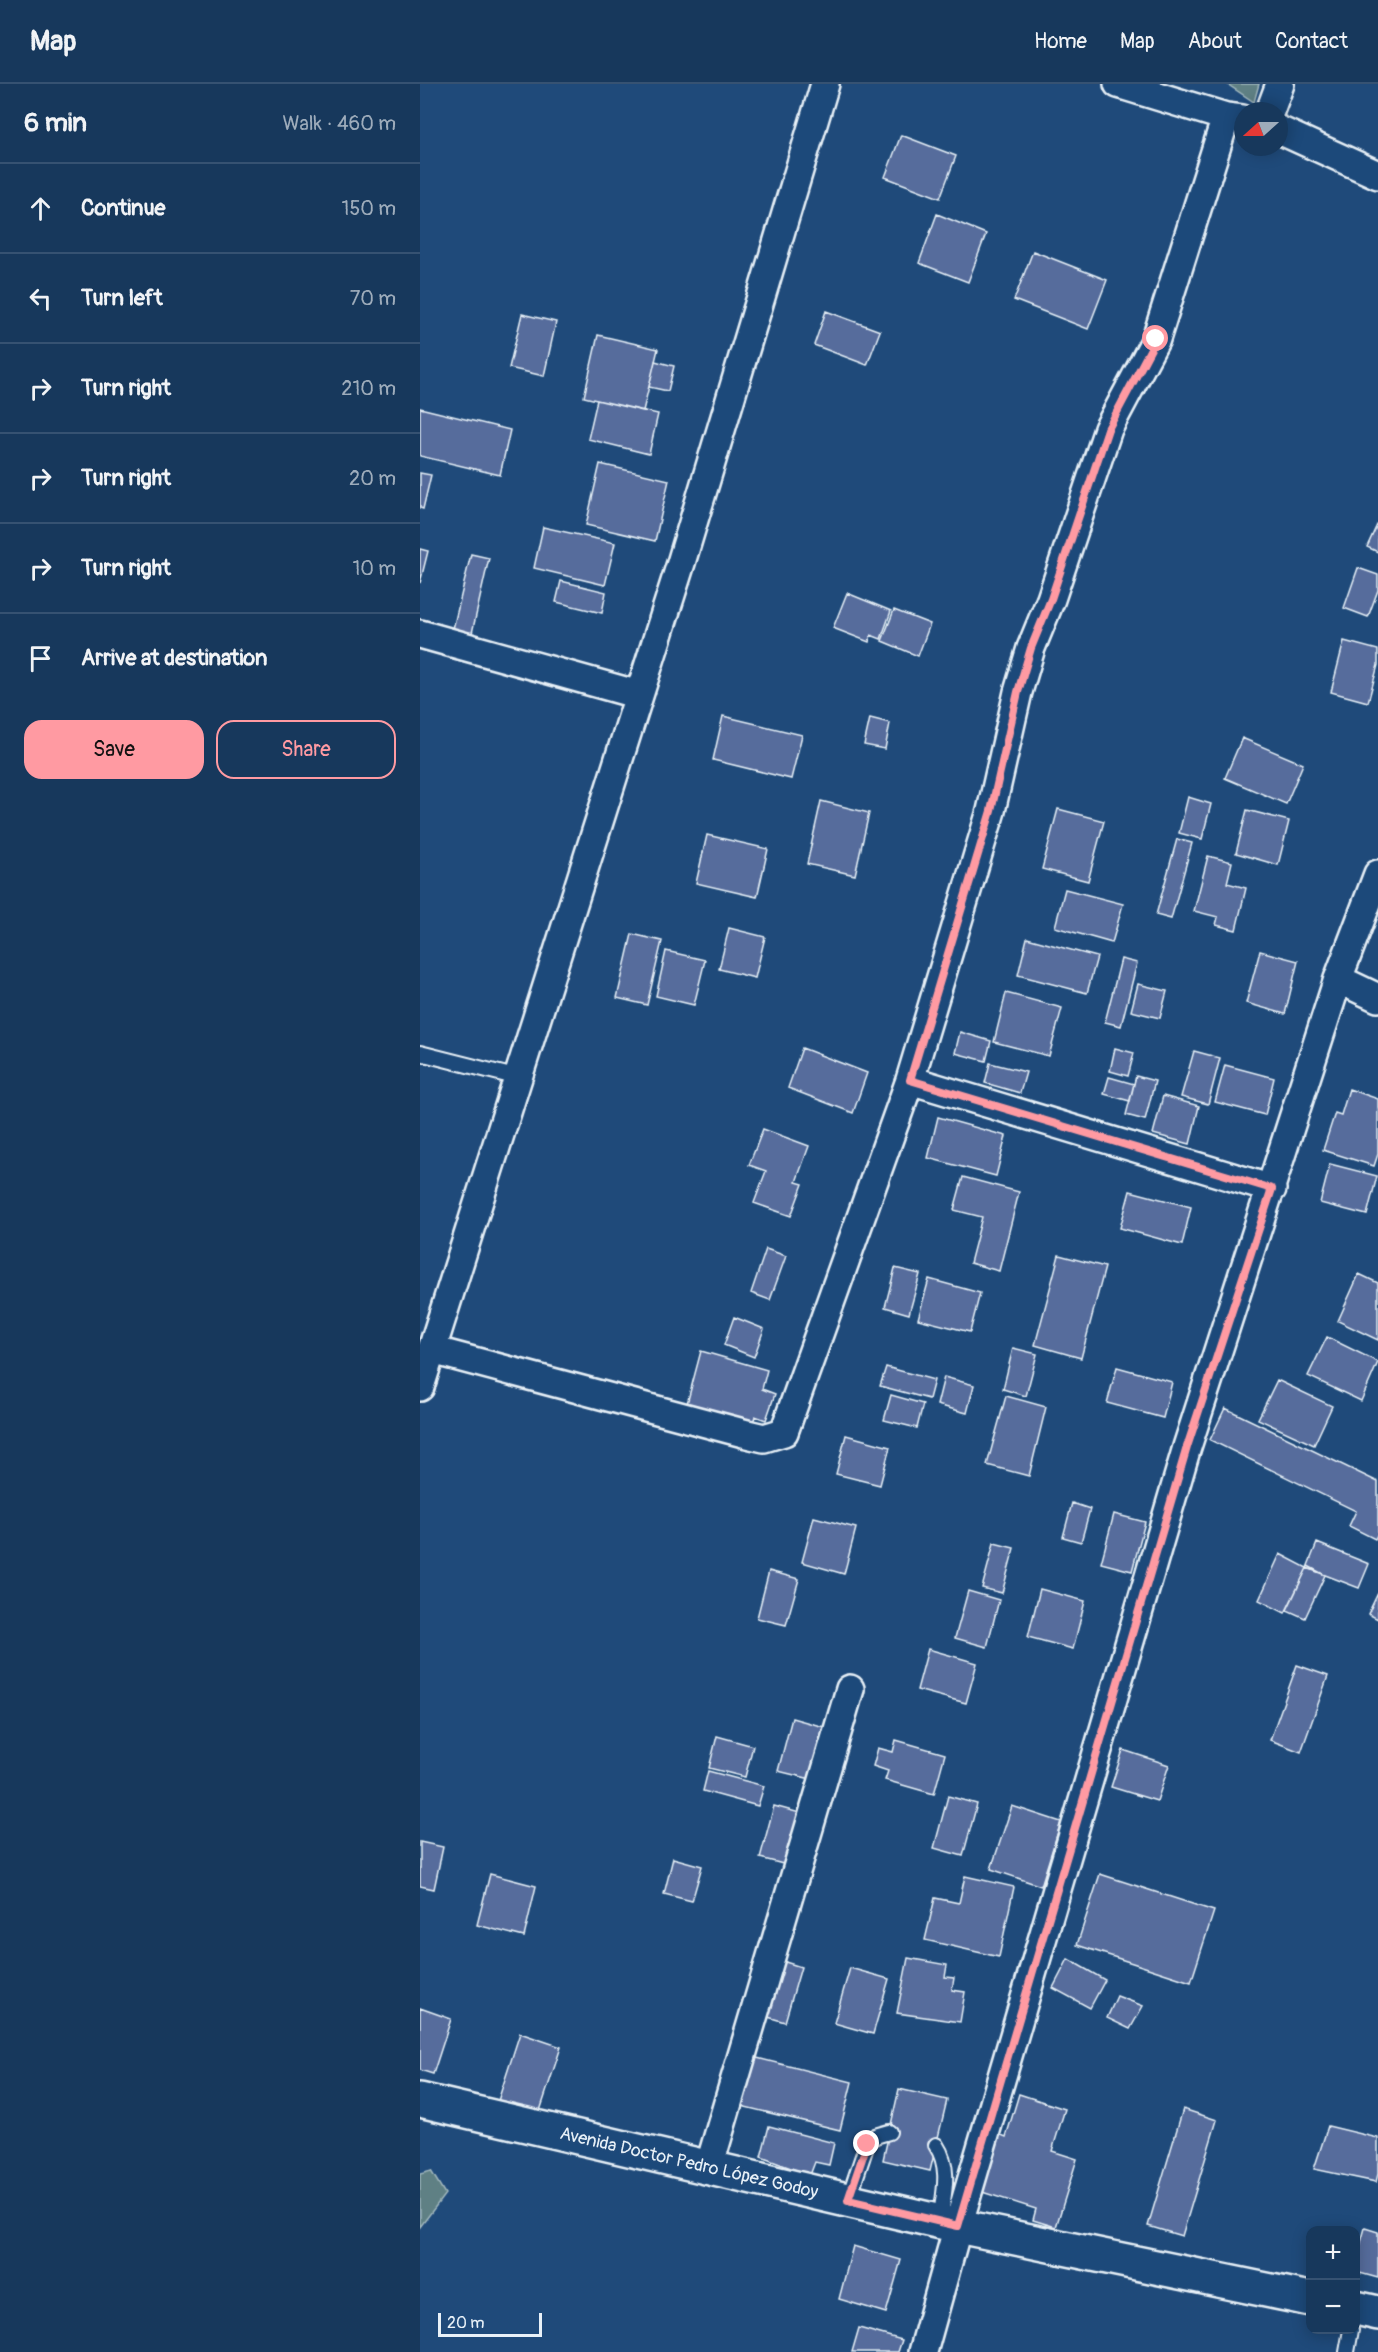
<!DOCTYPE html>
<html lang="en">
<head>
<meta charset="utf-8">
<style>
	:root { --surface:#17385c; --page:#203f62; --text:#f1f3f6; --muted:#9eacbb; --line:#365272; --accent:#ff9aa2 }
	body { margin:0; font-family:Pangolin,sans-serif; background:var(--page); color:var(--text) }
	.controls { position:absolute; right:18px; bottom:18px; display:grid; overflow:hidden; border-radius:12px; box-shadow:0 3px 15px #0003 }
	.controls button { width:54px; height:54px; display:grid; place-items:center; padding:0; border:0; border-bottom:2px solid var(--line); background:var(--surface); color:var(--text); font:30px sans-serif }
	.compass { position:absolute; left:814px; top:18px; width:54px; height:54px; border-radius:50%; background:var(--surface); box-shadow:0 3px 15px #0003; rotate:249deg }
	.scale { position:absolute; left:18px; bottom:15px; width:104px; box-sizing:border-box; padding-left:6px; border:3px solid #e8f1f8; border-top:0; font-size:16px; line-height:21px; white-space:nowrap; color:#e8f1f8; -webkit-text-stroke:4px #1f4a7a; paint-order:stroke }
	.stop { position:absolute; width:18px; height:18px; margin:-14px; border:4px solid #ff9aa2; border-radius:50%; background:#fff }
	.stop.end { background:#ff9aa2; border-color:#fff; box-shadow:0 2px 6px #0008 }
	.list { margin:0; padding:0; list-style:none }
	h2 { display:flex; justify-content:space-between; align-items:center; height:78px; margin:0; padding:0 24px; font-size:26px }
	h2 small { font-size:20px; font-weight:400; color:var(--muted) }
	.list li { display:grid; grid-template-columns:39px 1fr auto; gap:18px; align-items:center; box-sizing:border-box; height:90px; padding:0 24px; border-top:2px solid var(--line) }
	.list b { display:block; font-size:22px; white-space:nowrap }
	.list em { font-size:20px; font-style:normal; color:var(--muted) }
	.actions { display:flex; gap:12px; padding:18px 24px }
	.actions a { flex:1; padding:14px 0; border:2px solid var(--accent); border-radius:18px; text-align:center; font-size:21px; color:var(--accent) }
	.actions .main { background:var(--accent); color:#111 }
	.icon { flex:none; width:33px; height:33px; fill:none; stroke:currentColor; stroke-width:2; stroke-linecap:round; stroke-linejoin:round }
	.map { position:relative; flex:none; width:958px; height:2268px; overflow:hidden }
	header { display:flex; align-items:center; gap:36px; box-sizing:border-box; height:84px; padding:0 30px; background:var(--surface); border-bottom:2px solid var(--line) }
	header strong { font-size:28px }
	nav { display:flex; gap:33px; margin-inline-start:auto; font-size:21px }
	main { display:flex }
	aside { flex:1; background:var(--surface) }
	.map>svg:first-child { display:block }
</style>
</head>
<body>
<header>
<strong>Map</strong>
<nav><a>Home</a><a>Map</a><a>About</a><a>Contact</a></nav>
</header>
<main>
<aside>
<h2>6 min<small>Walk · 460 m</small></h2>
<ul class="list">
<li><svg class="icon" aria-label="ahead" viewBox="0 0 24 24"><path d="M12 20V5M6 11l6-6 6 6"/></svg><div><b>Continue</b></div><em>150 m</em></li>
<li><svg class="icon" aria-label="left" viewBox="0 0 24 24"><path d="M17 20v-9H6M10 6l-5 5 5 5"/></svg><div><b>Turn left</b></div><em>70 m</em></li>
<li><svg class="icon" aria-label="right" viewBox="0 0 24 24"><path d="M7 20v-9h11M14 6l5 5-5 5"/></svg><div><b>Turn right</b></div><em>210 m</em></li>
<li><svg class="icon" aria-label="right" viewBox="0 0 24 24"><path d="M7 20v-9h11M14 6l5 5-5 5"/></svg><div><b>Turn right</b></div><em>20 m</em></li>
<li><svg class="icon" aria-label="right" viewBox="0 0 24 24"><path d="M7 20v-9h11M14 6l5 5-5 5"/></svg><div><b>Turn right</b></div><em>10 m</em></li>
<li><svg class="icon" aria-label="arrive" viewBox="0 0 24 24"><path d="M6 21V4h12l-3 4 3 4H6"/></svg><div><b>Arrive at destination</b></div></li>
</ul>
<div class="actions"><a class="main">Save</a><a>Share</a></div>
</aside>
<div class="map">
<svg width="958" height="2268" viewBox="0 0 958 2268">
	<rect width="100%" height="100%" fill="#1f4a7a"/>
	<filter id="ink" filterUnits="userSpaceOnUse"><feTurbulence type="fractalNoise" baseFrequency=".0167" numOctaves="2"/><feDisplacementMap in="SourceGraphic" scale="12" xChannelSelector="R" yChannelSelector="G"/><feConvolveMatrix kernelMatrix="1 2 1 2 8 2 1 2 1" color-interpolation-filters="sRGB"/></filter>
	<g filter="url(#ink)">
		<path fill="#5e8084" stroke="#a3b8be" stroke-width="1.5" d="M807,0H839L834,18Z
			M11,2087L25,2110L0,2143V2090Z"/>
		<path fill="#566c9c" stroke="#e8f1f8" stroke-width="1.5" d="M481,51L536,72L520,114L465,93Z
			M517,130L566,150L548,198L499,179Z
			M613,167L687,196L668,245L594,216Z
			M406,227L460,247L447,281L394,261Z
			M102,230L136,238L124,292L89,284Z
			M178,251L238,265L223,327L164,313Z
			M235,277L254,282L248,307L229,303Z
			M177,316L238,330L229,370L168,355Z
			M0,324L90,346L80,391L0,372Z
			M180,380L249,396L235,457L166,441Z
			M0,389L11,391L3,425L0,424Z
			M957,441L958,442V468L947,463Z
			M123,443L195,459L185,501L114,484Z
			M0,465L8,467L0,499Z
			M51,470L69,474L52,549L33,545Z
			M938,484L958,491V506L948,533L924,524Z
			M141,497L186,508L182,529L136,518Z
			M427,509L471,527L461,555L451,551L449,558L413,544Z
			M474,526L510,540L498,572L462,557Z
			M924,557L958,566V581L948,618L911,608Z
			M303,632L382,651L371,695L293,676Z
			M450,634L470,639L465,665L444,661Z
			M822,654L883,680L866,720L805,694Z
			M768,713L791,720L782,755L759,749Z
			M401,717L449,729L435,791L387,780Z
			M638,725L684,737L668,797L622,785Z
			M827,726L869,737L858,781L816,769Z
			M287,751L348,765L337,813L276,799Z
			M757,755L772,759L751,835L736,831Z
			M788,772L812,778L807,799L826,804L816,846L796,841L798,833L774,827Z
			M645,805L703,820L692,859L635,843Z
			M309,844L345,853L335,894L299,885Z
			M212,850L242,857L227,921L197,914Z
			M607,854L677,873L667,909L598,891Z
			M246,867L285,876L274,921L236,912Z
			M840,867L878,877L865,930L826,919Z
			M701,875L717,879L701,942L685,938Z
			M718,900L747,907L740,934L711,927Z
			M586,909L642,924L629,972L574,958Z
			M540,948L571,957L566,977L535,969Z
			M382,964L447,989L433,1029L368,1004Z
			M695,964L714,969L708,992L690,987Z
			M774,967L800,974L788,1020L761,1013Z
			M570,979L606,988L600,1009L565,999Z
			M805,981L854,994L845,1031L795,1018Z
			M716,992L735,997L725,1036L706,1031Z
			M689,993L714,1000L710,1017L684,1010Z
			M929,1005L958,1015V1070L954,1082L903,1066L915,1029L921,1031Z
			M743,1012L779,1022L770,1060L733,1050Z
			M518,1033L586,1052L576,1092L508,1074Z
			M343,1045L389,1062L376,1098L383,1100L371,1132L334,1119L346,1087L329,1081Z
			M910,1080L957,1092L947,1131L900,1119Z
			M543,1093L599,1108L579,1187L550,1179L562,1133L534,1126Z
			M710,1107L771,1123L762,1161L700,1144Z
			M346,1165L366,1172L350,1216L331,1209Z
			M639,1171L685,1183L661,1274L615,1261Z
			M475,1184L500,1190L489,1230L465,1223Z
			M939,1190L958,1199V1256L918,1237Z
			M509,1195L560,1209L550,1248L498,1235Z
			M314,1233L344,1245L334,1273L304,1261Z
			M907,1253L958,1278L941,1317L888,1292Z
			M593,1264L617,1270L606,1312L583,1305Z
			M281,1267L347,1286L342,1305L355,1310L346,1336L335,1332L330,1349L264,1331Z
			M466,1283L514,1296L509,1315L460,1302Z
			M697,1283L752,1298L743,1334L687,1319Z
			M524,1293L554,1301L547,1329L517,1321Z
			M857,1296L912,1322L894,1361L838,1335Z
			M471,1311L503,1320L497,1344L464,1336Z
			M586,1312L626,1323L609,1392L567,1381Z
			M805,1324L958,1398V1449L955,1455L929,1442L936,1427L790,1356Z
			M426,1351L470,1363L460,1401L416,1390Z
			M652,1419L670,1425L661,1458L643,1453Z
			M694,1430L725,1438L712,1487L681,1479Z
			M394,1433L436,1444L424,1490L382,1478Z
			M574,1459L594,1464L582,1509L562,1504Z
			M897,1459L949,1480L939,1504L887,1484Z
			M860,1470L887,1484L865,1529L839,1516Z
			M888,1482L905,1491L885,1534L867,1526Z
			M349,1487L379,1495L366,1541L337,1534Z
			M620,1505L665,1517L653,1565L608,1553Z
			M548,1507L579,1516L567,1563L535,1554Z
			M958,1509V1535L948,1530Z
			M508,1565L557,1579L546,1619L497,1606Z
			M877,1581L908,1592L881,1668L850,1656Z
			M372,1634L404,1643L391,1695L358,1687Z
			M297,1652L333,1662L325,1693L289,1684Z
			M476,1656L525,1670L514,1710L465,1696L468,1687L453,1682L458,1664L473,1668Z
			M703,1666L749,1681L737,1717L691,1703Z
			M288,1687L344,1702L338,1722L283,1707Z
			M528,1712L557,1720L543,1772L514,1764Z
			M354,1722L380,1729L367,1781L340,1774Z
			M592,1722L641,1738L621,1802L571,1785Z
			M0,1758L23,1763L14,1805L0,1802Z
			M253,1774L282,1782L272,1817L244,1810Z
			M70,1790L116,1802L104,1853L57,1841Z
			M680,1790L794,1827L771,1898L657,1861Z
			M545,1792L594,1803L579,1873L505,1856L515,1814L539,1819Z
			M488,1874L527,1881L525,1893L534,1894L532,1906L545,1908L540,1938L477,1929Z
			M356,1875L381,1883L365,1938L341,1931Z
			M648,1875L685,1896L670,1924L633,1904Z
			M430,1884L469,1895L453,1950L414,1939Z
			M697,1912L723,1922L710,1945L687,1934Z
			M0,1924L31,1935L13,1990L0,1986Z
			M100,1949L141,1963L117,2036L76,2023Z
			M333,1973L432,1998L420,2046L321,2022Z
			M479,2005L527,2016L510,2087L463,2076Z
			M599,2010L645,2025L632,2067L657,2075L636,2143L613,2136L616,2125L562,2108L579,2050L586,2053Z
			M763,2025L797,2036L762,2152L728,2142Z
			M349,2042L414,2059L409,2081L395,2078L390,2091L341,2073Z
			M908,2042L958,2054V2090L956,2098L894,2085Z
			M945,2144L958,2148V2194L936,2188V2176Z
			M433,2162L481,2176L466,2229L419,2215Z
			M439,2244L482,2256L478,2268H432Z"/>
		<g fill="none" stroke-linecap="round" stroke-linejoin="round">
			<defs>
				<path id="service" d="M0,969L99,994
					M516,2061C532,2085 523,2112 520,2138
					M428,2116L447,2060L455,2052L469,2048
					M927,2268L931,2246"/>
				<path id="minor" d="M698,0L806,33L822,35
					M850,27L860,0
					M859,46L958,91
					M0,550L219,611
					M918,895L958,914
					M490,996L852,1105
					M12,1266L327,1350L344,1354L364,1348L490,996L571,727L598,608L611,564L631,515L688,345L736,255L806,33
					M0,1303L261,479L405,0
					M289,2083L430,1605
					M503,2268L538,2142L767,1363L918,895L958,790"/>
				<path id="primary" d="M0,2016L538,2142L890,2215
					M936,2224L958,2229"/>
			</defs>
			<use href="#service" stroke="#e8f1f8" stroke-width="18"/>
			<use href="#minor" stroke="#e8f1f8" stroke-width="32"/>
			<use href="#primary" stroke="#e8f1f8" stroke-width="38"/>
			<use href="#service" stroke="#1f4a7a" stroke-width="14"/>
			<use href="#minor" stroke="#1f4a7a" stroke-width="27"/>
			<use href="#primary" stroke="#1f4a7a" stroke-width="33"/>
		</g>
	</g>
	<g fill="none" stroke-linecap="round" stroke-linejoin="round" filter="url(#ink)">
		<path stroke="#ff9aa2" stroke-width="8" d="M447,2060L428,2116L538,2142L767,1363L852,1105L490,996L571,727L598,608L611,564L631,515L688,345L736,255"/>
	</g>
	<g text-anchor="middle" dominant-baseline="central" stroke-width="4.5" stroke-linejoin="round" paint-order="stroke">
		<g font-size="18" fill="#e8f1f8" stroke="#1f4a7a">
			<text transform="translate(269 2079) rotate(13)">Avenida Doctor Pedro López Godoy</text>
		</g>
	</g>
</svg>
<div class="controls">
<button>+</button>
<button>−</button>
</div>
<svg class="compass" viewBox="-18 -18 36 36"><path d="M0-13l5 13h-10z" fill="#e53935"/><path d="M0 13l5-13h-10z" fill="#9eacbb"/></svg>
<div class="scale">20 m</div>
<div class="stop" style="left:736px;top:255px"></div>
<div class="stop end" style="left:447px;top:2060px"></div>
</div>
</main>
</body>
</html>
